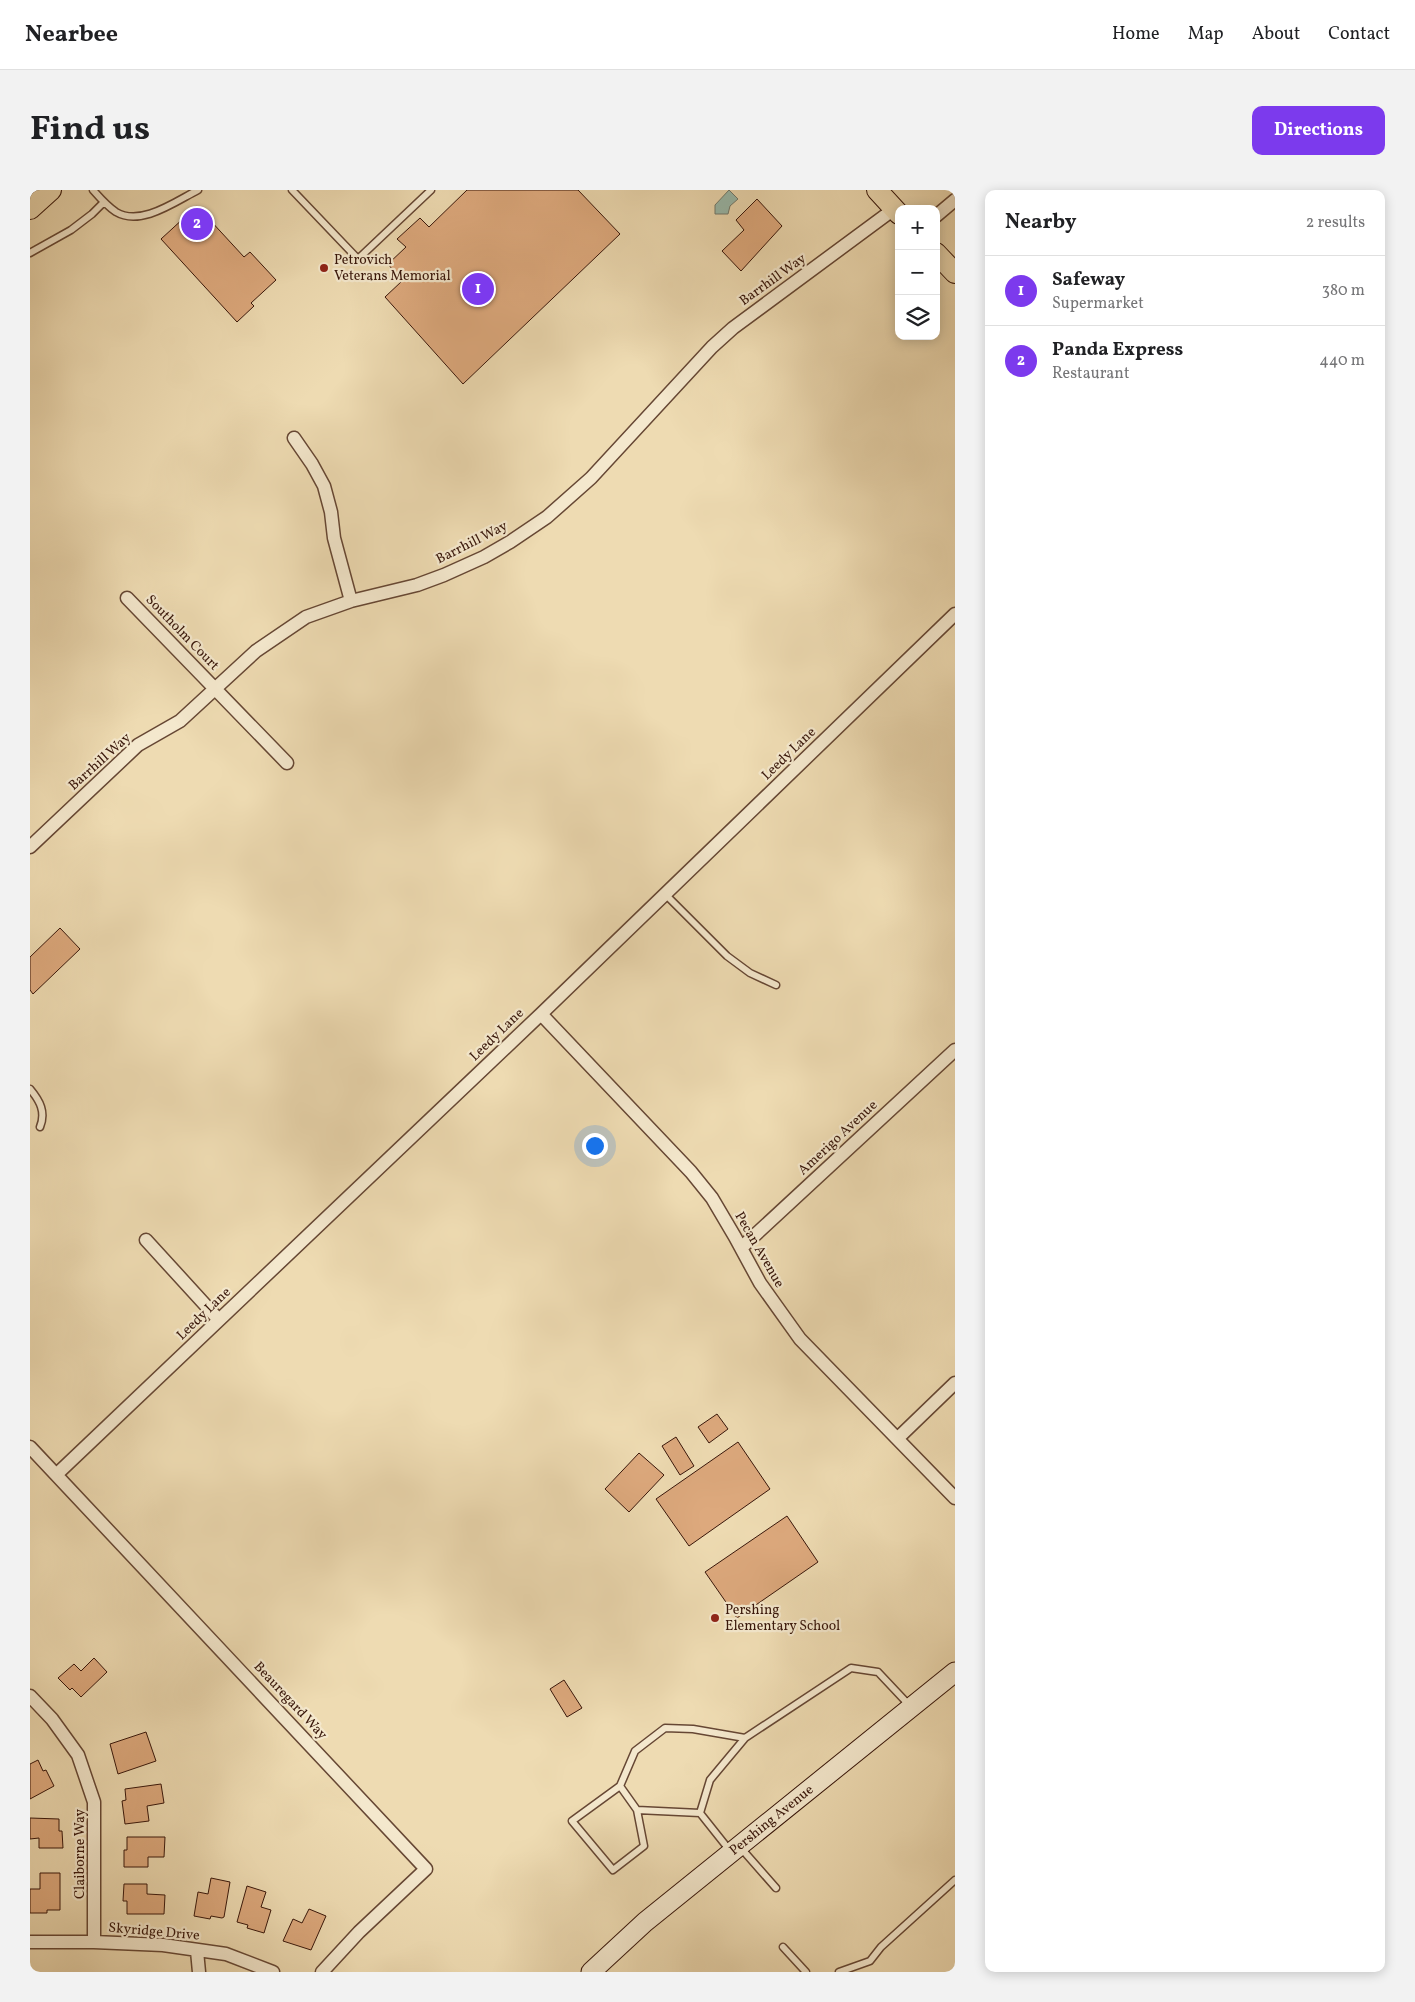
<!DOCTYPE html>
<html lang="en">
<head>
<meta charset="utf-8">
<style>
	:root { --surface:#fff; --page:#f2f2f2; --text:#202124; --muted:#757577; --line:#e0e0e0; --accent:#7c3aed }
	body { margin:0; font-family:Vollkorn,serif; background:var(--page); color:var(--text) }
	.controls { position:absolute; right:15px; top:15px; display:grid; overflow:hidden; border-radius:10px; box-shadow:0 2px 12px #0003 }
	.controls button { width:45px; height:45px; display:grid; place-items:center; padding:0; border:0; border-bottom:1px solid var(--line); background:var(--surface); color:var(--text); font:25px sans-serif }
	.you { position:absolute; left:564px; top:955px; width:18px; height:18px; margin:-12px; border:4px solid #fff; border-radius:50%; background:#1a73e8; box-shadow:0 0 0 8px #1a73e833 }
	.badge { display:grid; place-items:center; width:32px; height:32px; border-radius:50%; background:var(--accent); color:#fff; font-size:16px; font-weight:700 }
	.pin { position:absolute; translate:-50% -50%; border:2px solid #fff; box-shadow:0 1px 5px #0006 }
	.list { margin:0; padding:0; list-style:none }
	h2 { display:flex; justify-content:space-between; align-items:center; height:65px; margin:0; padding:0 20px; font-size:21px }
	h2 small { font-size:16px; font-weight:400; color:var(--muted) }
	.list li { display:grid; grid-template-columns:32px 1fr auto; gap:15px; align-items:center; box-sizing:border-box; height:70px; padding:0 20px; border-top:1px solid var(--line) }
	.list b { display:block; font-size:19px; white-space:nowrap }
	.list p { margin:0; font-size:16px; white-space:nowrap; color:var(--muted) }
	.list em { font-size:16px; font-style:normal; color:var(--muted) }
	.icon { flex:none; width:28px; height:28px; fill:none; stroke:currentColor; stroke-width:2; stroke-linecap:round; stroke-linejoin:round }
	.map { position:relative; flex:none; width:925px; height:1782px; overflow:hidden; border-radius:10px }
	header { display:flex; align-items:center; gap:30px; box-sizing:border-box; height:70px; padding:0 25px; background:var(--surface); border-bottom:1px solid var(--line) }
	header strong { font-size:24px }
	nav { display:flex; gap:28px; margin-inline-start:auto; font-size:18px }
	.intro { display:flex; align-items:center; justify-content:space-between; box-sizing:border-box; height:120px; padding:0 30px }
	h1 { margin:0; font-size:35px }
	.button { padding:12px 22px; border-radius:10px; background:var(--accent); color:#fff; font-size:18px; font-weight:700 }
	main { display:flex; gap:30px; padding:0 30px }
	aside { flex:1; background:var(--surface); border-radius:10px; box-shadow:0 2px 12px #0003 }
	.map>svg:first-child { display:block }
</style>
</head>
<body>
<header>
<strong>Nearbee</strong>
<nav><a>Home</a><a>Map</a><a>About</a><a>Contact</a></nav>
</header>
<div class="intro"><h1>Find us</h1><a class="button">Directions</a></div>
<main>
<div class="map">
<svg width="925" height="1782" viewBox="0 0 925 1782">
	<rect width="100%" height="100%" fill="#eedbb2"/>
	<filter id="stains"><feTurbulence type="fractalNoise" baseFrequency=".004" numOctaves="4"/><feColorMatrix values="0 0 0 0 .2 0 0 0 0 .09 0 0 0 0 .02 0 0 0 .5 -.17"/></filter>
	<radialGradient id="worn" r=".72"><stop offset=".6" stop-color="#630" stop-opacity="0"/><stop offset="1" stop-color="#630" stop-opacity=".3"/></radialGradient>
	<path fill="#99bbad" stroke="#72796c" d="M699,0L708,9L700,16L698,24H685V15Z"/>
	<path fill="#dda97d" stroke="#38160a" d="M437,0H548L590,44L433,194L355,107L372,91L358,74L376,57L367,49L390,28L399,37Z
		M727,9L752,36L711,81L692,61L714,40L706,30Z
		M167,16L214,67L220,62L246,90L221,113L224,116L207,132L131,49Z
		M30,738L50,759L3,804L0,800V767Z
		M687,1224L698,1239L679,1253L668,1237Z
		M646,1247L664,1276L650,1285L632,1256Z
		M708,1252L740,1299L659,1356L626,1309Z
		M609,1263L634,1285L599,1322L575,1299Z
		M757,1326L788,1372L707,1428L675,1382Z
		M64,1468L77,1482L51,1507L42,1498L40,1500L28,1488L44,1474L51,1481Z
		M534,1490L552,1518L537,1527L520,1499Z
		M116,1542L126,1571L88,1584L80,1554Z
		M8,1570L13,1581L16,1580L24,1596L0,1609V1574Z
		M131,1594L134,1613L117,1616L119,1631L95,1634L92,1611L96,1610L95,1599Z
		M0,1628L29,1629V1641H32L33,1658H9V1648L0,1649Z
		M97,1647H135L134,1667H118V1677H94V1660H97Z
		M10,1683H30V1720H17V1723H0V1699H10Z
		M181,1688L200,1692L194,1727L192,1728L181,1726L180,1729L164,1726L168,1702L178,1704Z
		M94,1694H117V1704L135,1705L134,1724H97V1711H93Z
		M217,1696L236,1702L231,1717L241,1720L234,1743L217,1738L218,1735L207,1732Z
		M279,1719L296,1726L281,1760L253,1751L263,1729L272,1733Z"/>
	<g fill="none" stroke-linecap="round" stroke-linejoin="round">
		<defs>
			<path id="lane" d="M63,0C70,8 77,16 86,22C111,37 146,11 168,0
				M262,0L328,69L401,0
				M0,63L41,40L62,24L74,12
				M635,704L697,766L720,783L746,795
				M0,899C10,911 16,922 10,937
				M590,1596L542,1631L583,1680L614,1656L607,1620
				M670,1623L607,1620L590,1596L605,1561L635,1538L663,1539L715,1548
				M710,1657L746,1698
				M701,1662L670,1623L680,1590L715,1548L821,1478L848,1482L880,1516
				M753,1757L776,1782
				M809,1782L840,1771L851,1757L925,1690"/>
			<path id="street" d="M906,26L925,10
				M264,248L282,274L294,296L301,322L304,348L321,411
				M97,408L257,573
				M0,657L108,555L150,531L226,461L276,427L321,411L387,395L414,385L454,367L480,352L517,327L561,288L682,157L703,138L864,19
				M511,824L661,982L682,1008L705,1047L730,1093L770,1149L925,1308
				M116,1050L189,1130
				M711,1058L925,860
				M868,1248L925,1193
				M0,1257L396,1679L329,1742L292,1782
				M27,1284L511,824L925,424
				M0,1506L22,1529L48,1565L64,1612V1752
				M0,1752H64L133,1755L196,1764L243,1782
				M167,1761L169,1782"/>
			<g id="secondary">
				<path id="s1" d="M561,1782L615,1732L925,1482"/>
			</g>
			<path id="primary" d="M847,0L869,24
				M0,19L21,0
				M906,63L925,83"/>
		</defs>
		<use href="#lane" stroke="#664734" stroke-width="9"/>
		<use href="#street" stroke="#664734" stroke-width="15"/>
		<use href="#secondary" stroke="#38160a" stroke-width="21"/>
		<use href="#primary" stroke="#38160a" stroke-width="22"/>
		<use href="#lane" stroke="#f4e8cd" stroke-width="6"/>
		<use href="#street" stroke="#f4e8cd" stroke-width="12"/>
		<use href="#secondary" stroke="#f4e8cd" stroke-width="19"/>
		<use href="#primary" stroke="#eedbb2" stroke-width="20"/>
	</g>
	<g fill="#8f2418" stroke="#f4e8cd" stroke-width="2">
		<circle cx="294" cy="78" r="5"/>
		<circle cx="685" cy="1428" r="5"/>
	</g>
	<g text-anchor="middle" dominant-baseline="central" stroke-width="4.5" stroke-linejoin="round" paint-order="stroke">
		<g font-size="14" fill="#38160a" stroke="#f4e8cd" text-anchor="start">
			<text x="304" y="70">Petrovich<tspan x="304" dy="16">Veterans Memorial</tspan></text>
			<text x="695" y="1420">Pershing<tspan x="695" dy="16">Elementary School</tspan></text>
		</g>
		<g font-size="14" fill="#38160a" stroke="#f4e8cd">
			<text transform="translate(743 90) rotate(-36)">Barrhill Way</text>
			<text transform="translate(442 353) rotate(-27)">Barrhill Way</text>
			<text transform="translate(152 443) rotate(46)">Southolm Court</text>
			<text transform="translate(759 564) rotate(-44)">Leedy Lane</text>
			<text transform="translate(70 572) rotate(-42)">Barrhill Way</text>
			<text transform="translate(467 845) rotate(-44)">Leedy Lane</text>
			<text transform="translate(808 948) rotate(-43)">Amerigo Avenue</text>
			<text transform="translate(729 1060) rotate(60)">Pecan Avenue</text>
			<text transform="translate(174 1124) rotate(-44)">Leedy Lane</text>
			<text transform="translate(260 1511) rotate(47)">Beauregard Way</text>
			<text stroke="none"><textPath href="#s1" startOffset="236">Pershing Avenue</textPath></text>
			<text transform="translate(50 1664) rotate(-90)">Claiborne Way</text>
			<text transform="translate(124 1742) rotate(5)">Skyridge Drive</text>
		</g>
	</g>
	<rect width="100%" height="100%" filter="url(#stains)"/>
	<rect width="100%" height="100%" fill="url(#worn)"/>
</svg>
<div class="controls">
<button>+</button>
<button>−</button>
<button><svg class="icon" aria-label="layers" viewBox="0 0 24 24"><path d="M12 4l9 5-9 5-9-5zM3 14l9 5 9-5"/></svg></button>
</div>
<div class="you"></div>
<div class="pin badge" style="left:448px;top:99px">1</div>
<div class="pin badge" style="left:167px;top:34px">2</div>
</div>
<aside>
<h2>Nearby<small>2 results</small></h2>
<ul class="list">
<li><span class="badge">1</span><div><b>Safeway</b><p>Supermarket</p></div><em>380 m</em></li>
<li><span class="badge">2</span><div><b>Panda Express</b><p>Restaurant</p></div><em>440 m</em></li>
</ul>
</aside>
</main>
</body>
</html>
